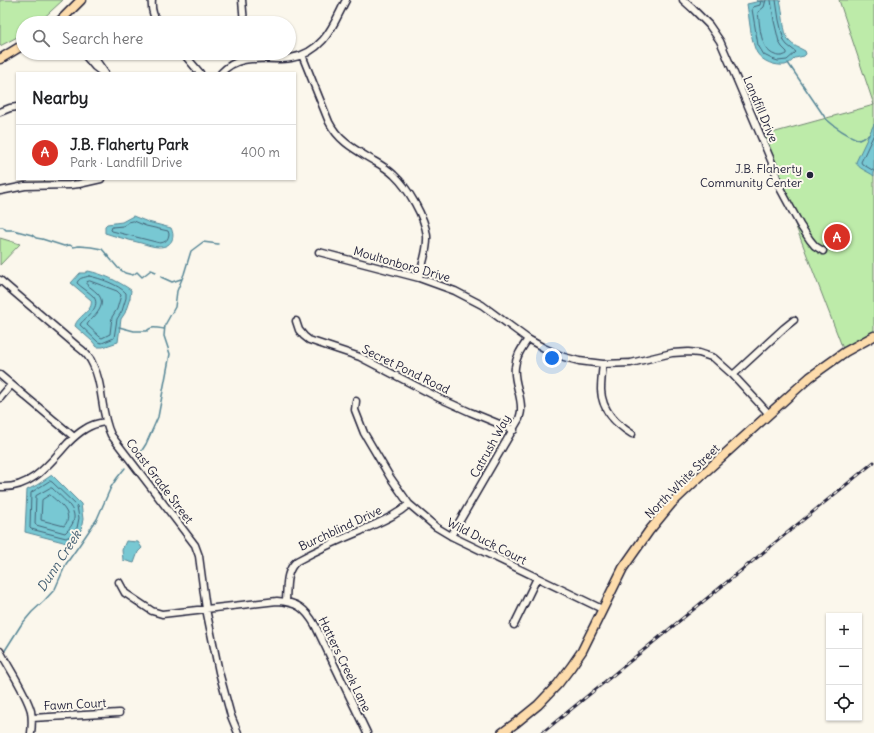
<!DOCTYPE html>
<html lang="en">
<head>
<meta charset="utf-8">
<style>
	:root { --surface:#fff; --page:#f6f6f6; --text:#202124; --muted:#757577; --line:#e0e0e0; --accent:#d93025 }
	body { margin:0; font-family:Delius,sans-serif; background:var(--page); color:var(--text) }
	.controls { position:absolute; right:12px; bottom:12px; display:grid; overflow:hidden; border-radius:0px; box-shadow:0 1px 3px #0004 }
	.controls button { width:36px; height:36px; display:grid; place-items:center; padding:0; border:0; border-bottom:1px solid var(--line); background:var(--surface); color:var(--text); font:20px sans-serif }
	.you { position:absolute; left:552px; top:358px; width:14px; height:14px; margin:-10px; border:3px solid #fff; border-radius:50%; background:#1a73e8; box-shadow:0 0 0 6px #1a73e833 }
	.badge { display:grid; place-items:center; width:26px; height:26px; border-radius:50%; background:var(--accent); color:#fff; font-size:13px; font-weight:700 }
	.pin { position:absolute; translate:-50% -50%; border:2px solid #fff; box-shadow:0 1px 4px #0006 }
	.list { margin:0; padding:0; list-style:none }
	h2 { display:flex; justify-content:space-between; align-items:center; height:52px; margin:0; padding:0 16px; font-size:17px }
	h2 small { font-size:13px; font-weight:400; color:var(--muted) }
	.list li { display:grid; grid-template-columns:26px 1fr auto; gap:12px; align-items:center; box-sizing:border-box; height:56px; padding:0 16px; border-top:1px solid var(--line) }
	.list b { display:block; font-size:15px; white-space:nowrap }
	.list p { margin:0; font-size:13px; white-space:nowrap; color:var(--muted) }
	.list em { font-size:13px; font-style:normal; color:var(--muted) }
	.icon { flex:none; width:22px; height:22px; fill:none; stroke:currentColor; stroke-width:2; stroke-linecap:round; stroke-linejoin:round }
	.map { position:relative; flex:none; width:874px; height:733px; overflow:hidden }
	.search { position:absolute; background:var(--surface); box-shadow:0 1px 3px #0004; left:16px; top:16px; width:280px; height:44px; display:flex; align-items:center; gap:10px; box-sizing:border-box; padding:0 14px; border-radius:22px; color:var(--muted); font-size:15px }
	.panel { position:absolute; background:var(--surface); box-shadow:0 1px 3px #0004; left:16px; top:72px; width:280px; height:108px; border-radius:0px }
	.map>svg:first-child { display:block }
</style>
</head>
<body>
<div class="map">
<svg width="874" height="733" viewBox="0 0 874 733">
	<rect width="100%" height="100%" fill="#fbf7ec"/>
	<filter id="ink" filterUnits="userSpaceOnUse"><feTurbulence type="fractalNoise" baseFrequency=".025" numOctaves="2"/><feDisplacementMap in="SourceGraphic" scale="8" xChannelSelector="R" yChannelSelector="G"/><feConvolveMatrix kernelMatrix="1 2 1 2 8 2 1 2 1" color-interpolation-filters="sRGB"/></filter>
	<g filter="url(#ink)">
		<path fill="#bdeba9" stroke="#708672" d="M0,0H63L38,23H23V34L0,46Z
			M839,0H874V337L845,354L761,136L874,105Z
			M0,238L20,244L0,265Z"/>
		<path fill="#78c8d3" stroke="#568696" d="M765,0H780C783,9 783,34 789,41C793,46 800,48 805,51L806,54L804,56C801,57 798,57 795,58C792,61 789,64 785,65C775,66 763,62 757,53C751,43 749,16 747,4Z
			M874,124V176C868,171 858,169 856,162Z
			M133,216L148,222L171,228C176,238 171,247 159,247C154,247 147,245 141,243C129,240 117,237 105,233V226L107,224L122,222Z
			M88,271C103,274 118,281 131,290L130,298L125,313L121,319L118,342L103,347H97L92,341L75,326C77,316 94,311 91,300L71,283L80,273H85Z
			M52,475L81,504L83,519L81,530L72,539L67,543L25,532L27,490L37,485Z
			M126,541L138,542L142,548L138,552L134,563L123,560L122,550Z"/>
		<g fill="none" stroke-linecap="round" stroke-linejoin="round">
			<path stroke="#446478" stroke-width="1" d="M761,0L760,5L753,7L752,9L758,45L764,55L772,59L778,61L787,60L795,53L796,52L787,45L784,41L779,20L776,0
				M766,0L764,7L758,12C760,26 760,50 775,55C779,57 783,56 787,54V52L782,47L779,42L774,21L771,0
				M874,134L861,162L862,164L874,171
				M134,221L146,226L168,231L169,234C168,240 166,242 160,243L112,231L111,230L112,227L123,226L129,222Z
				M89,276C100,278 119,285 126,293V298L122,311L117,319L114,338L102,343L98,342L80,325L81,323C87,317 102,306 93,296C88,291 82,288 77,283C79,277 84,278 89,276Z
				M90,281L117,291L121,295L117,309L112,317L110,334L102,338L100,337L87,325L88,323C96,315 108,304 97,293C94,290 90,287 87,285V282Z
				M50,481L52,482L77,506L79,518L77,528L70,536L66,538L31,529L30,528L31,493Z
				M50,488H52C66,502 86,514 65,533L36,525L35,524L36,496Z
				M50,495C59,503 75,514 64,526L41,520L42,500Z"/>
			<path stroke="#568696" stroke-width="1.5" d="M757,0V1H763L764,2
				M788,63L826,119C836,128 847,135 859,140L869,135
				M0,227H3L6,230H13L32,235L36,238L42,239L64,246L70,245L73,247L79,246L91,247L102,249L118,268L125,273L133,275L137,272L142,277L151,270L156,272
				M161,277L172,282L181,279
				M119,327L134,331H147C151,326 158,328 164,329L165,327
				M139,455L146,444L158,417L170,354L164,336L165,325L175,307L177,291L184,274L191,251L203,242L218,244
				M4,652L21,625L32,612L44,601L55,589L66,564L78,547L97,519L111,487L117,478L125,468"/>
			<defs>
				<path id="minor" d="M152,0C151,9 153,16 158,23
					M242,0L244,23
					M683,0L693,9L709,25L720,41L737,80L773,165L781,190L800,225L810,240L815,246L823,251
					M83,53L95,67L103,73
					M91,53L105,73
					M183,53L200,73
					M302,55L329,122C339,142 356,150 374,161C381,165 388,169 394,175C408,188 425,217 427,236C428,250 422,265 419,278
					M221,73C241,51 267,62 291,58C303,56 315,49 323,40C333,29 339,13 346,0
					M0,112L10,108L17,107
					M0,191L25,186L70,185L79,184L101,179
					M319,252L419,278L455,291L482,305L528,339L544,348L564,357L579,361L603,364L631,363L672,353L688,352L699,353L714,358L733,375L769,414
					M0,280L77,346C84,351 90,357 93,365C104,386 100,413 111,435L195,545L199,556L206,609L219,672L231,716L238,733
					M296,321L299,330L304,336L309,340L360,357L439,398L470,412L514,430
					M603,364C602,373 601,381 601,390C602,411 616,424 632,434
					M0,375L74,437
					M733,375L784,328L794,320
					M0,398L11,385
					M356,401L355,410L364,433L390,477L409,504L436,527L451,536L602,609
					M0,487C31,489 49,464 68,443C73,438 78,433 85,429C91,425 98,423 105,422
					M451,536L519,419C520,416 521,413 521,410C522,395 513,382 515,367C516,356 522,348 528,339
					M119,582L125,593L152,611L162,614L277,601C297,602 305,608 315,625L367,733
					M286,601C287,587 285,571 297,561C317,550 339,540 361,531C377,523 395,517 409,504
					M514,625L537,578
					M0,651C9,668 26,693 31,711C32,718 32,726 31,733
					M32,718L119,713"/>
				<path id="major" d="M58,23L81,0
					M0,59L23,45
					M502,733L517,722L538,705L558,684L571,667L582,651L623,568L649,531L672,503L693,483L810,377L845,352L874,336"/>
			</defs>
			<use href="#minor" stroke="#22223b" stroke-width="9"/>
			<use href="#major" stroke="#22223b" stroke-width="11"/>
			<use href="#minor" stroke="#fbf7ec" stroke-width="6"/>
			<use href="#major" stroke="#fddcac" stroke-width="8"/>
			<defs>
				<path id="rail" d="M542,733L874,462"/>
			</defs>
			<use href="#rail" stroke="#22223b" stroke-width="3"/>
			<use href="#rail" stroke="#fbf7ec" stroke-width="1.5" stroke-dasharray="4.5" stroke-linecap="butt"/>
		</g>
	</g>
	<circle fill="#22223b" stroke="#fbf7ec" stroke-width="1.5" cx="810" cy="175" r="4"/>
	<g text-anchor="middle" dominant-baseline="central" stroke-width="4" stroke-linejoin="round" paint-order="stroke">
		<g font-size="12" fill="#22223b" stroke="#fbf7ec">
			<text transform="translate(761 109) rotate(67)">Landfill Drive</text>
			<text transform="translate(402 264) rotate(16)">Moultonboro Drive</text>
			<text transform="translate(406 369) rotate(26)">Secret Pond Road</text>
			<text transform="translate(490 446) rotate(-61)">Catrush Way</text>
			<text transform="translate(160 481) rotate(53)">Coast Grade Street</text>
			<text transform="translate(682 481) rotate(-45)">North White Street</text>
			<text transform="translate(340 528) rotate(-25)">Burchblind Drive</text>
			<text transform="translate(487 541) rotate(27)">Wild Duck Court</text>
			<text transform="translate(345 664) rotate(64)">Hatters Creek Lane</text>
			<text transform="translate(75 704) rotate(-3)">Fawn Court</text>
		</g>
		<g font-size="12" fill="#22223b" stroke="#fbf7ec" text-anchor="end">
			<text x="802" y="168">J.B. Flaherty<tspan x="802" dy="14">Community Center</tspan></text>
		</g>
		<g font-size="13" font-style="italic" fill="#405c70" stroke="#fbf7ec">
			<text transform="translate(59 561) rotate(-57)">Dunn Creek</text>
		</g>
	</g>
</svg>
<div class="controls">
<button>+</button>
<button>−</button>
<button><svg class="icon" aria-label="locate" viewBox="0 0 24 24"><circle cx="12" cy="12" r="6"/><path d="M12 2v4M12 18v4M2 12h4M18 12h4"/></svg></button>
</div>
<div class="you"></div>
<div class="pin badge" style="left:837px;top:237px">A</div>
<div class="search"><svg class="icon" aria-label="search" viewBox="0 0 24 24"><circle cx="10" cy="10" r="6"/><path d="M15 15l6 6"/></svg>Search here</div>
<section class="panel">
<h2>Nearby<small></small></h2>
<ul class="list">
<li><span class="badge">A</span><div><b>J.B. Flaherty Park</b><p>Park · Landfill Drive</p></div><em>400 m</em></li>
</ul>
</section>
</div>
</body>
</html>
